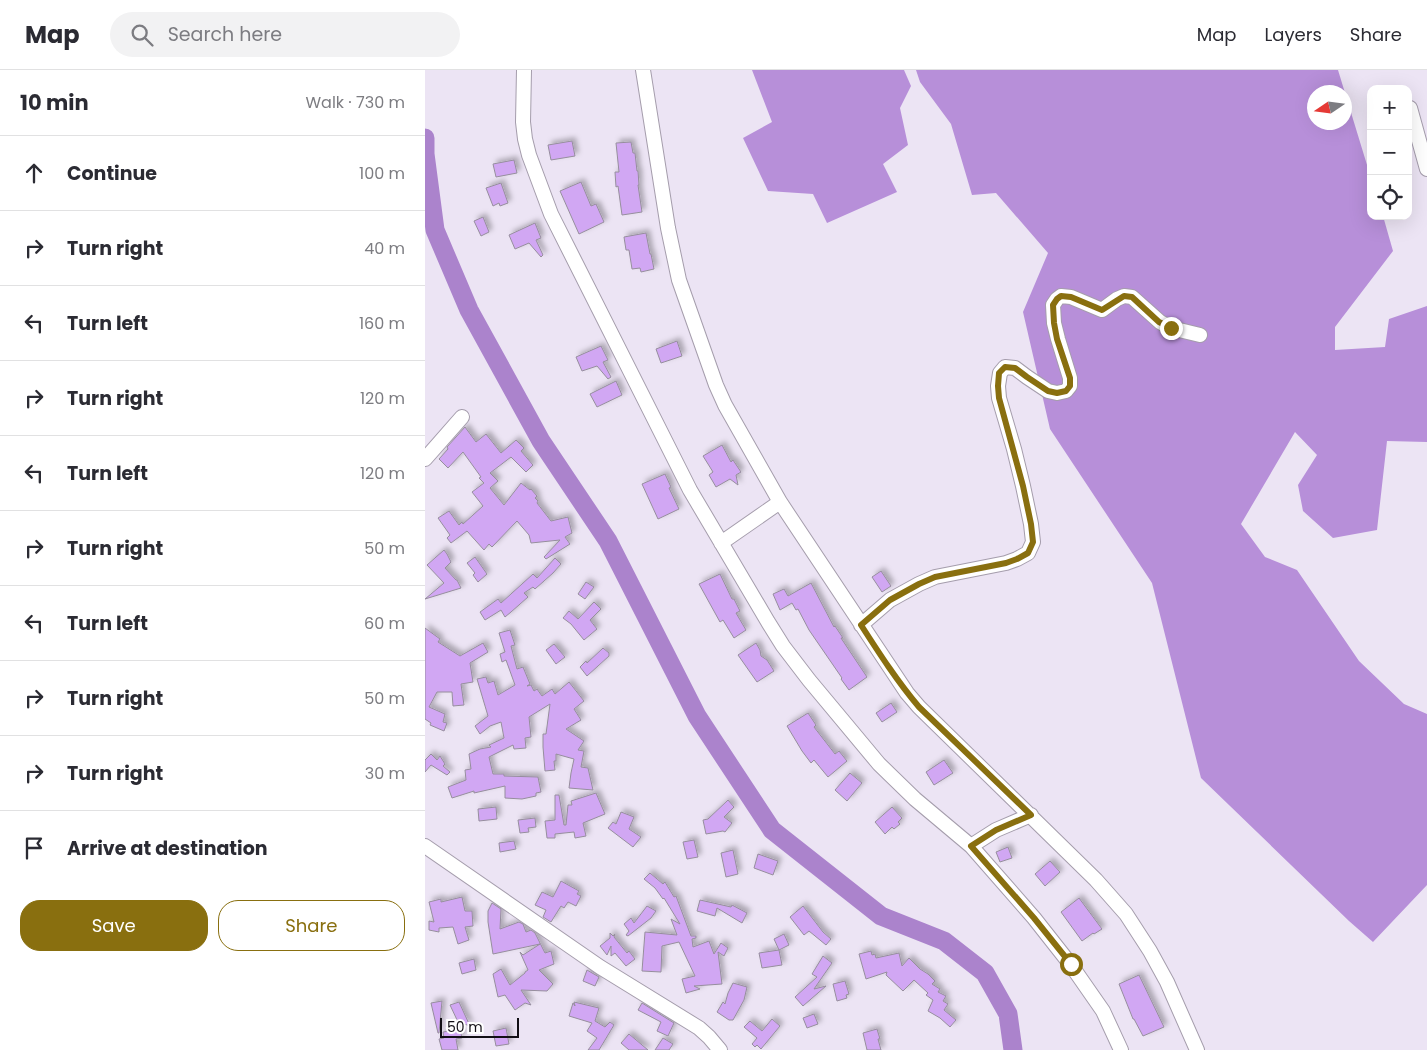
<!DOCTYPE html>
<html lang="en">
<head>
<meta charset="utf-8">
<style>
	:root { --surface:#fff; --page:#f2f2f3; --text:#2b2b33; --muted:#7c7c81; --line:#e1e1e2; --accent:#896f0f }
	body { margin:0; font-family:Poppins,sans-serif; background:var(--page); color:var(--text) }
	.controls { position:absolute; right:15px; top:15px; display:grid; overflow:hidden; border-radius:10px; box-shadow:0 5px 20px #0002 }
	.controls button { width:45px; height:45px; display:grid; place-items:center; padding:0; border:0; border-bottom:1px solid var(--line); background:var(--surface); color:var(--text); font:25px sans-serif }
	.compass { position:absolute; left:882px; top:15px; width:45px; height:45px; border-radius:50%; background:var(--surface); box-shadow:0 5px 20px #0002; rotate:257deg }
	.scale { position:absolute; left:15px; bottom:12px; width:79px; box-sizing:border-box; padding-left:5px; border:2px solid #120f15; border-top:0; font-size:14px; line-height:18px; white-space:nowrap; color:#120f15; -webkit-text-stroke:4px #fff; paint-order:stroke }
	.stop { position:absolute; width:15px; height:15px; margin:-11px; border:4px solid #896f0f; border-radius:50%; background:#fff }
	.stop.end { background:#896f0f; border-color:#fff; box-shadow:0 1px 5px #0008 }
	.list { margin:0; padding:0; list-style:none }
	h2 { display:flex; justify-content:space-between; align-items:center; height:65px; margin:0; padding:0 20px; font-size:21px }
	h2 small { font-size:16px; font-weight:400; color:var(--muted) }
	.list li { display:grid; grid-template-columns:32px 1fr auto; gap:15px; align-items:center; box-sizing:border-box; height:75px; padding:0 20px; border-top:1px solid var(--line) }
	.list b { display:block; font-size:19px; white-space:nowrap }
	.list em { font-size:16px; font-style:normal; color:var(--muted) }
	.actions { display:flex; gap:10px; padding:15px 20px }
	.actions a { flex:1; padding:11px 0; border:1px solid var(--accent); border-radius:20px; text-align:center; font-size:18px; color:var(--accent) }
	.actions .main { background:var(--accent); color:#fff }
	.icon { flex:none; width:28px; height:28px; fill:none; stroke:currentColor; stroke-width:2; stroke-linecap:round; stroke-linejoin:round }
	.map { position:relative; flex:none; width:1002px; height:980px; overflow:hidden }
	header { display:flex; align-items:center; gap:30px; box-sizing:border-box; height:70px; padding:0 25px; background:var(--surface); border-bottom:1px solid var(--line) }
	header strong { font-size:24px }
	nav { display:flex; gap:28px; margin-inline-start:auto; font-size:18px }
	.search { width:350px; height:45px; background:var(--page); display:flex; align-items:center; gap:12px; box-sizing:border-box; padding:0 18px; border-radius:28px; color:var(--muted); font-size:19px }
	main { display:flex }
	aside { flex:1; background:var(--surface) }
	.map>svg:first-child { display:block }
</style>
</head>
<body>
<header>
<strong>Map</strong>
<div class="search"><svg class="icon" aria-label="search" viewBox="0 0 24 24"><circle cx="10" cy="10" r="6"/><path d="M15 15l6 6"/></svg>Search here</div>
<nav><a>Map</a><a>Layers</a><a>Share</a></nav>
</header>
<main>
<aside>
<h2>10 min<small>Walk · 730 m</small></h2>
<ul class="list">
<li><svg class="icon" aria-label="ahead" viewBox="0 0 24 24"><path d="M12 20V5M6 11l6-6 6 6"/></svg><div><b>Continue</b></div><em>100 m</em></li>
<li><svg class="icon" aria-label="right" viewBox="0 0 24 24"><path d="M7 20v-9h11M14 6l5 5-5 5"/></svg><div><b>Turn right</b></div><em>40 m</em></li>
<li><svg class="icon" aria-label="left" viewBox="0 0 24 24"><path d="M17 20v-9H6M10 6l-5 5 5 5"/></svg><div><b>Turn left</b></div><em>160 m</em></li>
<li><svg class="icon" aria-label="right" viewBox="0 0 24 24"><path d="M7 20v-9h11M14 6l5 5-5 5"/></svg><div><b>Turn right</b></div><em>120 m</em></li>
<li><svg class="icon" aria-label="left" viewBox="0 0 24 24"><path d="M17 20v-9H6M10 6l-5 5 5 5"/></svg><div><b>Turn left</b></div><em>120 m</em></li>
<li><svg class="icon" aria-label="right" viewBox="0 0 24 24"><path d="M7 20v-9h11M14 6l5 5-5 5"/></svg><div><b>Turn right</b></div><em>50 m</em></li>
<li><svg class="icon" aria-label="left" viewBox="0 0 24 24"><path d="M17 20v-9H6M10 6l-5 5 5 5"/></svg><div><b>Turn left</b></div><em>60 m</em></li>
<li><svg class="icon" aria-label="right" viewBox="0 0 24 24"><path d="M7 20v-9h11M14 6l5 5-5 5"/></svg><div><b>Turn right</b></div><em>50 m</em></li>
<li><svg class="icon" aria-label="right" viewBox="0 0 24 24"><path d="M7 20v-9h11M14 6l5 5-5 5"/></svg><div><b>Turn right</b></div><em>30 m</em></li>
<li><svg class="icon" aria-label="arrive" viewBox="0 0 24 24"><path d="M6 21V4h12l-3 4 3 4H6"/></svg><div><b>Arrive at destination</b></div></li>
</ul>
<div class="actions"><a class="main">Save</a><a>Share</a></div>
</aside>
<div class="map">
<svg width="1002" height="980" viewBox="0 0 1002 980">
	<defs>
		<filter id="shadow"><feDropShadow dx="3.5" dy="-3.5" stdDeviation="2.5" flood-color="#0004"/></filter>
	</defs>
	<rect width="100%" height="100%" fill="#ece4f4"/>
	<path fill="#b78fd9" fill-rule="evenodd" d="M327,0H479L486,16L475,38L483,75L458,94L472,122L402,153L388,124L343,121L318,68L347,52Z
		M491,0H913L946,108V146H958L968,181L910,257V280L960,277L964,249L1002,236V372L962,371L952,460L908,468L878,441L873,415L892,385L870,362L816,454L840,487L872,500L934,591L979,634L1002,644V815L948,872L924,851L776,708L727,513L625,359L598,242L623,183L571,123L547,125L526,54L495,12ZM889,22H919V52H889Z"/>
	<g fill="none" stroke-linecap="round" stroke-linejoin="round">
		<path stroke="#ab83cc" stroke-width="19" d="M0,68V84L10,160L44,240L116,371L183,471L272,646L347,760L456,846L519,871L560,903L583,944L588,980"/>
	</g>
	<path fill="#d1a7f3" stroke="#968e9d" filter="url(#shadow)" d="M147,71L150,86L126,90L123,75Z
		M206,72L208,83H210L212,101H213L214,115H213L217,142L197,145L193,116L191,117L190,102H194L191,73Z
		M89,90L92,103L71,107L68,94Z
		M156,112L166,136L171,134L179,152L154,164L135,121Z
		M76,113L83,133L75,136L74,133L68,136L61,118Z
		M58,147L64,162L56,166L49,151Z
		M110,153L116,168L111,170L118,185L116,187L104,173L90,179L84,165Z
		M221,163L225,184H226L229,199L216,202L215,198L207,199L204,180H201L199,167Z
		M252,271L257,286L236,293L231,279Z
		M176,276L183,290L178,292L186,307L183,309L172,296L157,301L151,287Z
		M191,311L197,325L172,337L165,324Z
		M40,357L51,372L61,364L76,383L91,370L99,378L96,381L108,395L101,402L86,387L65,403L73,411L65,418L79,435L96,413L105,420L106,419L112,426L110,428L113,431L112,433L126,451L143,447L147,463L140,467L145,474L121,489L119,487L135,470L106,473L104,465L92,451L67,477L64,474L59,480L42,461L26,473L22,468L25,465L13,448L24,441L34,455L37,452L38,454L58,436L47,422L59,413L54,408L56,407L38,382L23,398L14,389L23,379L22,377Z
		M297,375L306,392L308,390L316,402L311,405L313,415L305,409L291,417L284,405L288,402L278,386Z
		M240,404L246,417L244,418L254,439L233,449L217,414Z
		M19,480L22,484L26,492L20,498L31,510H32L36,518L0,529L19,513L2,495Z
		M50,487L62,504L53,512L48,505L50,503L42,493Z
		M130,488L136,494L128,503L110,519L108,517L99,523L103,527L86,542L80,547L76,540L60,550L55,542L73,529L76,533L108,504L112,508Z
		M456,501L466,516L457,522L447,507Z
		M295,504L307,529H309L315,541L311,543L321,560L309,568L298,550L295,552L274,514Z
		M161,512L169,517L160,529L153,524Z
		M386,513L409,557L410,556L418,568H416L442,607L424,620L416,609L417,608L384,560L373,539L371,540L367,533L355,540L348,524L359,519L363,526Z
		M169,532L176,539L165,550L172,559L159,570L146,554L138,548L144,541L153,549Z
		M0,558L15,569L13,572L35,586L58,573L63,582L45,593L48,612L36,614L39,635L28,636L27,622H12L4,637L20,644L18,652L22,653L19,661L5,655L6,653L0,649Z
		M85,560L90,575L86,576L92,599L98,597L105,614L102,616L106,615L109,621L112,619L117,626L127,619L130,624L144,612L159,631L149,639L156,650L141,659L159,671L153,680L159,681L156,697L163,698L168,720L144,718L146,703L149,689L131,684V691H129L130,700L120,701L118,677V664H121L125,634L104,647L106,667L100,668L101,678L89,679L88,675L64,687L68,704H79V706L113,707L116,722L111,723V726L97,729L80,728V716L49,723V721L27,728L23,717L41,710L40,700L46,699L44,684L55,679L66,677L64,675L79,668L76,652L65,656L55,664L50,656L63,646L52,609L61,607L63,613L69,611L73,625L90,615L81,590L77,592L75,584L80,582L74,563Z
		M331,573L335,580L336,586L342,590L349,601L332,612L313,585Z
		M129,574L140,587L131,594L121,580Z
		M178,578L184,583V586L162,606L155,597L161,591L162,593Z
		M466,633L472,642L457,652L451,643Z
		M383,643L391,655L389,657L410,684L414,681L422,691L403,707L389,690L386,693L377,681L362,656Z
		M6,684L12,690L15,686L20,694L18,696L25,702L22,705L6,695L0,702V690Z
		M519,690L528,703L509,715L501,702Z
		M425,703L437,713L422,731L410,720Z
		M171,723L180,744L158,753L161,766L150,768L149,762L130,764V768H122L120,751L130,750V725H134L139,755H141L143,735H147L146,731Z
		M303,730L309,737L299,747L307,753L300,762L298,761L281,764L278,750L283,749Z
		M71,737L72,749L54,751L53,739Z
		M467,737L477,748L473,752L475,754L469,759L467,757L460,764L450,752Z
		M196,742L209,747L204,759L216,767L208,777L183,758L188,752L191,754Z
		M110,748L111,757L103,758L104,762L95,763L93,750Z
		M269,770L273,787L262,789L258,772Z
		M89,771L91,779L75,782L74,773Z
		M583,777L587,788L575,792L571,782Z
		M308,780L313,804L301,807L296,783Z
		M333,784L353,791L348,805L329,798Z
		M625,791L635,802L620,816L610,804Z
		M225,803L238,814L240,812L249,827L251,826L266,866H271V868L267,869L268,877L284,871L289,884L296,873L303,878L299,886L293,882L297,914L269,916L275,919L261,923L257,909L270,906L254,872L237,876L236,902L217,901L220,862L252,865L246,849L255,854L239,828L238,829L230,818L219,809Z
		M136,811L154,821L152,824L156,826L151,836L143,832L139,838L136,836L126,852L118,847L121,840L110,835L117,822L128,827Z
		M37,827L40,841H47L48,856L40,857L44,870L33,874L28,857L14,858V862L4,860V851L9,852L4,832L16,829V832Z
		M654,828L677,859L669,864L668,863L657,871L636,842Z
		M275,830L306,837L307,835L322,843L317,853L292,838L290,846L272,841Z
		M67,833L76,839L75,859L94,852L98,854L101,862L106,860L110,863L120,883L126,881L129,894L114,900L128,914L122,921L96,920L106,935L100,933L90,940L80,925L73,927L68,904L76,899L85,915L100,903V902L103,900L95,882L98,885L115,874L68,884L63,852V841Z
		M222,836L231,841L226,848L203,866L201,865L204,861L199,854L206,848L209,853Z
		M378,836L398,862L406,869L401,875L384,861L379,865L365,847Z
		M185,863L188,866L190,864L189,867L202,883L204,881L210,889L201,896L190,883L186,886V876L182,885L175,876L185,868Z
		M359,864L364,875L354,880L349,869Z
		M354,880L357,895L337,898L334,883Z
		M446,881L447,885L450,884L451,888L474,883L477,896L484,888L495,899L503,904L510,911L507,914L515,919L513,922L521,926L518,931L523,934L519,940L531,950L525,957L515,948L503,941L508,930L501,925L503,923L489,910L478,921L461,905L462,902L441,909L434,884Z
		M398,886L407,893L389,919L401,916L378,936L370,927L392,907L387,904Z
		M49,889L51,900L37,904L34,893Z
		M162,900L174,907L170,916L158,911Z
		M714,905L739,957L718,966L709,949H708L694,914Z
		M420,911L424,924L421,925L422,928L412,931L408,914Z
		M308,913L322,917L319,930L308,950H304L292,942L298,932L300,934L303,923Z
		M17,931L14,963H13L6,933Z
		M34,932L45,956L33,952L25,935Z
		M149,932L174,938L170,951L180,957L185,952L189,955L174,980H163L172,968L162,961L167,953L144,946L148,933L150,936Z
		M217,933L249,953L243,966L232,961L236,952L213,940Z
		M389,944L393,954L382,958L378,948Z
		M347,949L355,956L336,979L332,975L330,977L327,974L332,968L319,957L325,951L337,961Z
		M81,958L84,974L71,976L68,961Z
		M35,959L37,968L31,969L33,980H17L14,969L19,968L18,962Z
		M452,959L455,969H453L456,980H442L438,963Z
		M204,964L223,980H204L196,973Z
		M238,968L248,974L244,980H230Z"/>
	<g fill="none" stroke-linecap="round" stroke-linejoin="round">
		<defs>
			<path id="minor" d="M99,0L98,52L100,69L104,85L126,144L265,420L343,552L358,576L384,610L454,694L490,729L546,776L609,848L646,895L678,941L696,980
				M218,0L243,158L254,210L291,315L300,335L355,432L482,623L494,637L671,810L701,844L725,881L742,912L772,980
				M985,38L1002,99
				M0,389L37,347
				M296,473L355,432
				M436,555L465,530L494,514L510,507L581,493L592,489L603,483L608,472L606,454L598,416L589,379L574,328L573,316L575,303L580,297L590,298L602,307L623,321L632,323L641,321L645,316V308L633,269L629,253L628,235L632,229L636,226L646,227L677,240L692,229L699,226L707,227L735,252L746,258L775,265
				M0,776L175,897L274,958L284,967L295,980
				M546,776L571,760L606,745"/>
		</defs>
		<use href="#minor" stroke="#a59dac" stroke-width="16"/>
		<use href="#minor" stroke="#fff" stroke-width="14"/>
	</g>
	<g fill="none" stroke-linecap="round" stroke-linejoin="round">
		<path stroke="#896f0f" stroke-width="6" d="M646,894L609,848L546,776L571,760L606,745L494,637C472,611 454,583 436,555L465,530L494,514L510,507L581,493L592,489L603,483L608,472L606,454L598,416L574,328L573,316L574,303L580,297L590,298L602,307L623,321L632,323L641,321L645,316V308L632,269L629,253L628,235L632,229L636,226L646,227L677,240L699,226L707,227L734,252L746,258"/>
	</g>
</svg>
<div class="controls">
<button>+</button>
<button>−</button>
<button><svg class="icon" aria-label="locate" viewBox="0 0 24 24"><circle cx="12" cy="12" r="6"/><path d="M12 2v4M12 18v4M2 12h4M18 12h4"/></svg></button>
</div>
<svg class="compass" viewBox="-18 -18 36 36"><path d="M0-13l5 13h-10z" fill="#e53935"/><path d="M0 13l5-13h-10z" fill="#7c7c81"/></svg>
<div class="scale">50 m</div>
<div class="stop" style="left:646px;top:894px"></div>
<div class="stop end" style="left:746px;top:258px"></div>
</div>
</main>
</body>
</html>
